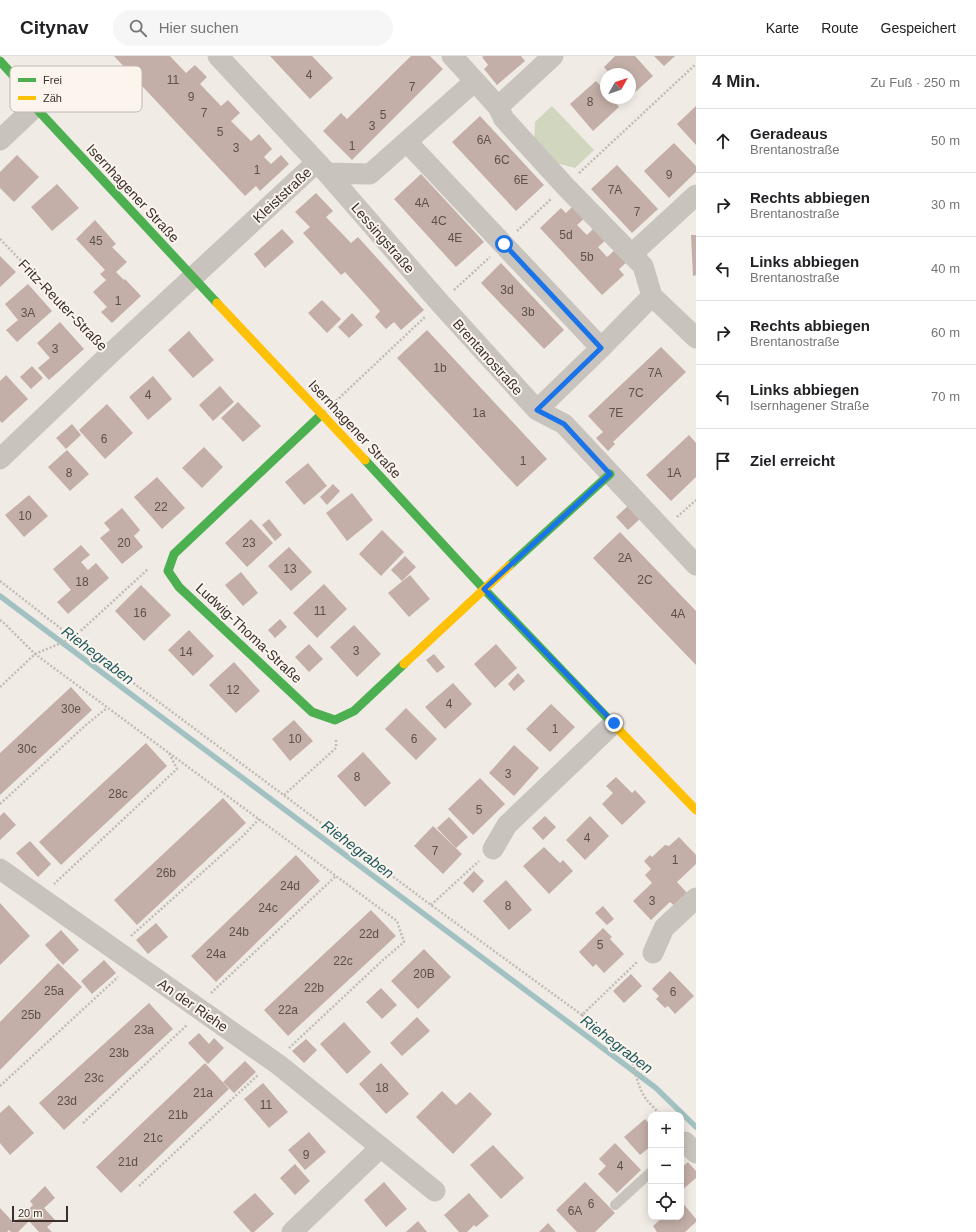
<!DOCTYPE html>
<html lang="de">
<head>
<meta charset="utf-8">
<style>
	:root { --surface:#fff; --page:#f6f6f6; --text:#202124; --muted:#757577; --line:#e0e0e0 }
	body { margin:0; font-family:Arial,sans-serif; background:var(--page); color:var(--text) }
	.controls { position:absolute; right:12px; bottom:12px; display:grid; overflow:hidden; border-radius:8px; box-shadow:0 2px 10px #0003 }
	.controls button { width:36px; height:36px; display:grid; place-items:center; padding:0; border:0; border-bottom:1px solid var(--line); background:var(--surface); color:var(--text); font:20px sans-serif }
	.compass { position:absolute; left:600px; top:12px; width:36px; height:36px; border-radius:50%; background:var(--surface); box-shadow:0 2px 10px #0003; rotate:50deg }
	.scale { position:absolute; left:12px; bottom:10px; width:56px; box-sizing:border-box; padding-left:4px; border:2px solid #3b302b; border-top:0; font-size:11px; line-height:14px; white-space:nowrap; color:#3b302b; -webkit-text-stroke:3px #fbf5ee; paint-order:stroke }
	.stop { position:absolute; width:12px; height:12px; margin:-9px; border:3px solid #1a73e8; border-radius:50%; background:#fff }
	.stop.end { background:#1a73e8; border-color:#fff; box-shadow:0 1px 4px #0008 }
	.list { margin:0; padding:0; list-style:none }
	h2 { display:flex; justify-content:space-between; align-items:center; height:52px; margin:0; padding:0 16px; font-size:17px }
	h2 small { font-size:13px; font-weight:400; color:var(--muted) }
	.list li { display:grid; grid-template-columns:26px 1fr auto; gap:12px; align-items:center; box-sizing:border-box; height:64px; padding:0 16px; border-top:1px solid var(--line) }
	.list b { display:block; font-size:15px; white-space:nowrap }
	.list p { margin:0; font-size:13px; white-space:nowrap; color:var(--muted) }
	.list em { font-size:13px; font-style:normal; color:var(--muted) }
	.icon { flex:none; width:22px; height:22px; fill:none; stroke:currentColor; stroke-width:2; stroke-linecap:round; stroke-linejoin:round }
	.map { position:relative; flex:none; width:696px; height:1176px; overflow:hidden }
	header { display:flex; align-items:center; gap:24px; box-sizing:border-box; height:56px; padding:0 20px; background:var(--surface); border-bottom:1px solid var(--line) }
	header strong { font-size:19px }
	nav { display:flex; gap:22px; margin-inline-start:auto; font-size:14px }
	.search { width:280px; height:36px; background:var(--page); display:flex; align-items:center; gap:10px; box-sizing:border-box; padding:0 14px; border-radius:22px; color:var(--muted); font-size:15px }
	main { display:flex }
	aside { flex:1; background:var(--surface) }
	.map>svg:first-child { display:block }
</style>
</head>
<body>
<header>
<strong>Citynav</strong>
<div class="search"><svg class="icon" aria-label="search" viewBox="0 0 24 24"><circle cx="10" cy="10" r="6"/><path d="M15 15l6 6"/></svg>Hier suchen</div>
<nav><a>Karte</a><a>Route</a><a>Gespeichert</a></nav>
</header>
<main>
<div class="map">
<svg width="696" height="1176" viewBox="0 0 696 1176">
	<rect width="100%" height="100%" fill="#f0ebe5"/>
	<path fill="#d1d6bf" d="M552,50L594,94L575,112L552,106L534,86L535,66Z"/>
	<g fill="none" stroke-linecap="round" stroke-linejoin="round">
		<path stroke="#a1c2c1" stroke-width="5.5" d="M0,540L656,1032L696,1071"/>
	</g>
	<path fill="#c3afa7" d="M114,0H170L186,17L195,9L207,21L200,28L221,50L228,44L240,57L231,65L251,85L259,78L272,93L264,101L271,108L281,99L289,108L260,135L256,130L245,140Z
		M270,0H312L333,22L310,43Z
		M411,0H430L443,13L352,104L323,75L341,57L347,63Z
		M484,0H521L525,5L497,29L484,13L488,9L482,1Z
		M615,0H635L653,20L631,40L630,39V18H610L604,11Z
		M654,0H675L664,10Z
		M596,25L606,36V42H611L619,51L593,75L570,48Z
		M696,50V89L677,68Z
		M480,60L544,129L516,155L452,86Z
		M674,87L696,110V116L669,142L644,115Z
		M17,99L39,121L14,146L0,132V116Z
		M617,109L658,153L632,177L591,133Z
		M421,118L484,186L456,211L394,143Z
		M57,128L79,152L52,175L31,151Z
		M316,137L333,155L326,161L351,187L358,181L424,254L401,274L394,266L386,273L375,261L380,255L345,216L341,219L303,177L310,171L295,156Z
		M574,149L585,162L577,169L587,179L595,171L606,184L598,191L607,201L615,194L627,206L619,213L624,219L602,239L540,172L561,152L566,157Z
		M95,164L116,188L112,191L127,206L116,216L124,224L125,223L141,240L112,267L101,256L107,251L93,236L106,224L100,218L105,214L76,183Z
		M282,173L294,186L265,212L254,198Z
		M691,179H696V219L693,220Z
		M0,200L16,216L0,231Z
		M501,207L564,274L544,293L481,227Z
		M28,228L52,255L17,286L6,274L18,264L5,248Z
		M322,244L341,263L327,277L308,257Z
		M352,257L363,269L349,282L338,271Z
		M60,266L84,293L49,324L38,312L50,302L37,287Z
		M427,274L547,403L517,431L397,302Z
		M189,275L214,304L193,322L168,294Z
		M661,291L686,316L613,386L615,388L608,395L596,382L603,376L588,360Z
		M32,310L43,322L31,333L20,321Z
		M6,319L28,343L2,367L0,365V325Z
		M153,320L172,343L148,364L129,341Z
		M220,330L234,346L213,365L199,349Z
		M238,346L261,370L243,386L221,362Z
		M107,348L133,377L105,403L79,374Z
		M72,368L81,379L66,393L56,382Z
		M689,379L696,387V421L671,445L646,419Z
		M204,391L223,411L202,432L182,412Z
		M67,394L89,418L70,435L48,411Z
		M308,407L327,430L304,449L285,426Z
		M157,421L185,452L162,473L134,441Z
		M333,428L340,435L327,449L320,441Z
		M352,437L373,464L347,485L326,457Z
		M29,439L48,460L24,481L5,459Z
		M630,448L642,461L628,474L616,461Z
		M122,452L140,474L134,480L143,491L122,508L100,482L110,474L104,467Z
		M251,463L273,487L247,511L225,487Z
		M269,463L282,479L275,485L262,469Z
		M382,474L404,496L381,520L359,498Z
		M620,476L696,555V609L593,502Z
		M81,489L90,499L81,506L88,514L96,507L109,522L68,558L57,546L71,534L53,513Z
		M289,491L312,516L291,535L268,510Z
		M405,500L416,511L402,525L391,514Z
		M241,516L258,537L243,550L225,529Z
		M410,519L430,543L409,561L388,537Z
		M324,528L347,553L317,582L293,557Z
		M141,529L171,559L144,585L115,555Z
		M280,563L287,571L275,582L268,574Z
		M354,569L381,598L357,621L330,591Z
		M189,574L214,600L193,620L168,594Z
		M309,588L323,603L309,616L295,601Z
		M496,588L517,612L495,632L474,608Z
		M434,598L445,611L437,617L426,604Z
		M234,606L260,635L236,657L209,629Z
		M518,617L525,625L514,635L508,628Z
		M453,627L472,648L445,673L425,651Z
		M71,631L92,654L0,739V697Z
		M551,648L575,671L550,696L526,673Z
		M406,652L437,683L416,704L385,673Z
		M294,664L313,685L290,705L272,683Z
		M146,687L167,710L61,809L39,786Z
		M514,689L539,712L514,740L489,717Z
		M363,696L391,727L365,751L337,720Z
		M616,721L632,737L635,734L646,746L622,769L602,748L613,737L606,730Z
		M480,722L505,748L473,779L448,753Z
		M223,742L246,767L137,869L114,844Z
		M4,756L16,769L0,784V760Z
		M545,760L556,771L543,784L532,772Z
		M590,760L609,780L585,804L566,784Z
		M449,761L468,781L456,792L437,772Z
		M433,770L462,798L443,818L414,790Z
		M679,781L696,799V808L677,826L688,838L675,850L670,846L651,864L633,845L652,827L645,819L651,813L644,805L650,799L652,801L665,789L669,790Z
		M30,785L51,808L38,821L16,797Z
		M544,791L560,807L563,804L573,815L549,838L523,810Z
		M296,799L320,825L216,926L191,900Z
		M474,815L484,825L473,837L463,827Z
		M506,824L532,854L509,874L483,845Z
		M0,847L30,880L0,909Z
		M603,850L614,863L607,869L595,857Z
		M371,854L396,880L288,980L264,954Z
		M156,867L168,881L148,898L136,884Z
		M603,872L612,881L610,883L624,898L604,917L596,908L593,911L579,896Z
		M61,874L79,894L63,909L45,889Z
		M424,893L451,921L418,953L391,925Z
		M104,904L116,917L92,938L81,925Z
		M58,907L82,931L0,1014V966Z
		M670,915L694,940L675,958L668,950L665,952L656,943L659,940L652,933Z
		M631,918L642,930L624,947L613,935Z
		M381,932L397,949L382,963L366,946Z
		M149,947L173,973L64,1074L39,1047Z
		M417,961L430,975L402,1000L390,987Z
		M344,966L371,996L347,1018L320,988Z
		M199,977L209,988L214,982L224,992L208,1008L188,987Z
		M306,983L317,994L304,1007L292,995Z
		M245,1005L256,1016L234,1037L223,1026Z
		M205,1007L229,1033L121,1137L96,1111Z
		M381,1007L409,1038L386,1058L359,1028Z
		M263,1027L288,1056L269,1072L244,1043Z
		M442,1035L456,1049L470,1036L492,1058L453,1098L416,1061Z
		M9,1049L34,1077L10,1099L0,1087V1057Z
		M645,1063L651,1070V1090L640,1099L624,1081Z
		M309,1076L326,1096L305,1114L288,1094Z
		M615,1087L641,1114L617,1137L598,1118L606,1110L599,1103Z
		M493,1089L524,1122L501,1143L470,1109Z
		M688,1106L696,1115V1122L681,1135V1112Z
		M295,1108L310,1125L295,1139L280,1122Z
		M384,1126L407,1153L386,1171L364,1144Z
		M585,1126L615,1157L595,1176H577L556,1154Z
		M45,1130L55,1142L44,1152L55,1164L47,1171L52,1176H39L29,1165L18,1176H11L9,1174L7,1176H0V1152L14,1167L33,1149L30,1145Z
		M255,1137L274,1158L254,1176H251L233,1156Z
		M469,1137L489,1160L476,1171L474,1169L467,1176H459L444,1159Z
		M681,1145L696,1163V1166L685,1176H657L653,1170L663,1161H681Z
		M418,1165L427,1176H406Z
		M548,1167L556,1176H539Z"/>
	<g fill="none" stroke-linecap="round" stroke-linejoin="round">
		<path stroke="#c2bbb6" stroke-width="2.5" stroke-dasharray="2 2" stroke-linecap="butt" d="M579,117L696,8
			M517,175L551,143
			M0,183L97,284
			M454,234L490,201
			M336,345L425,261
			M677,461L696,444
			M0,525L73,582L431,849L582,959L637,906
			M0,564L5,568L35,598L169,697L177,713L54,828
			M0,631L35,598L73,582L147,514H149
			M169,697L397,865L404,886L383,904L289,992
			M284,739L336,692V682
			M0,748L87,668L107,652
			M431,849L479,805
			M131,880L243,780L259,763
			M211,937L336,820
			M582,959L629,995C635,1010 636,1029 646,1043C650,1048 656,1054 661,1059
			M0,1030L118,921
			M83,1067L187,969
			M139,1130L259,1018"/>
		<path stroke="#c9c3be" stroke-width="10" d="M615,1149L651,1116"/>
		<path stroke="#c9c3be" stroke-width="21" d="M218,0L327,117L440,247L537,354L564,368L696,509
			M452,0L475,25
			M498,51L553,0
			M0,84L35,51
			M407,86L601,292
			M327,117L370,118L475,25L498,51L504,63L565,130L643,210L652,240L696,282
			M632,198L696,139
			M537,354L601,292L652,240
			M0,403L110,298L317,106
			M493,793L507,769L614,667
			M0,813L279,1009L435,1135
			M653,897L664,872L696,842
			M685,1086L696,1097
			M292,1176L381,1091"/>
		<path stroke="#4caf50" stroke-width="9" d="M0,5L19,26L35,51L217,247
			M322,358L174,498L168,515L179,531L312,656L335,664L354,655L404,608
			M365,404L484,533L619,674
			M509,510L610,418"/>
		<path stroke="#ffc107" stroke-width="9" d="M217,247L365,404
			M404,608L509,510
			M619,674L696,754"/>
	</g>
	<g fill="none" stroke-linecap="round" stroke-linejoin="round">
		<path stroke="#1a73e8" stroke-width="5" d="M504,188L601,292L537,354L564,368L610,418L484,533L614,667"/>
	</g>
	<g text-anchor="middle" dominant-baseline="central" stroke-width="4" stroke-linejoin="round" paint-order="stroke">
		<g font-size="12" fill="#5d504a">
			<text x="309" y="19">4</text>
			<text x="173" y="24">11</text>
			<text x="412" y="31">7</text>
			<text x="191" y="41">9</text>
			<text x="590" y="46">8</text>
			<text x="204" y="57">7</text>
			<text x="383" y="59">5</text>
			<text x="372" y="70">3</text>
			<text x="220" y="76">5</text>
			<text x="484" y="84">6A</text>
			<text x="352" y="90">1</text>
			<text x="236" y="92">3</text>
			<text x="502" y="104">6C</text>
			<text x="257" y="114">1</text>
			<text x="669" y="119">9</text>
			<text x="521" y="124">6E</text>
			<text x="615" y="134">7A</text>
			<text x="422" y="147">4A</text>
			<text x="637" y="156">7</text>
			<text x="439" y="165">4C</text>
			<text x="566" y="179">5d</text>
			<text x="455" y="182">4E</text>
			<text x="96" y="185">45</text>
			<text x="587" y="201">5b</text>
			<text x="507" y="234">3d</text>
			<text x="118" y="245">1</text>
			<text x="528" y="256">3b</text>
			<text x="28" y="257">3A</text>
			<text x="55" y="293">3</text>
			<text x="440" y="312">1b</text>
			<text x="655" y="317">7A</text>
			<text x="636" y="337">7C</text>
			<text x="148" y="339">4</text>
			<text x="479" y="357">1a</text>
			<text x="616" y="357">7E</text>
			<text x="104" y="383">6</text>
			<text x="523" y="405">1</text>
			<text x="69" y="417">8</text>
			<text x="674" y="417">1A</text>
			<text x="161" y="451">22</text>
			<text x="25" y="460">10</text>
			<text x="124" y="487">20</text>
			<text x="249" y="487">23</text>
			<text x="625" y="502">2A</text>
			<text x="290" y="513">13</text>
			<text x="645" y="524">2C</text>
			<text x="82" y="526">18</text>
			<text x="320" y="555">11</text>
			<text x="140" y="557">16</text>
			<text x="678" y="558">4A</text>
			<text x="356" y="595">3</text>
			<text x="186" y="596">14</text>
			<text x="233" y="634">12</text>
			<text x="449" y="648">4</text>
			<text x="71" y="653">30e</text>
			<text x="555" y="673">1</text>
			<text x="295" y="683">10</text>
			<text x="414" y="683">6</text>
			<text x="27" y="693">30c</text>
			<text x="508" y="718">3</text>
			<text x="357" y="721">8</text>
			<text x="118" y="738">28c</text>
			<text x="479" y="754">5</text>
			<text x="587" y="782">4</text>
			<text x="435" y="795">7</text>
			<text x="675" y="804">1</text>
			<text x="166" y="817">26b</text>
			<text x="290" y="830">24d</text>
			<text x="652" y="845">3</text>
			<text x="508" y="850">8</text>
			<text x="268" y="852">24c</text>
			<text x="239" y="876">24b</text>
			<text x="369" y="878">22d</text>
			<text x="600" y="889">5</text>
			<text x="216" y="898">24a</text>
			<text x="343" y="905">22c</text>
			<text x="424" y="918">20B</text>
			<text x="314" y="932">22b</text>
			<text x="54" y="935">25a</text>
			<text x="673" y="936">6</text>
			<text x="288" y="954">22a</text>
			<text x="31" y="959">25b</text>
			<text x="144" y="974">23a</text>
			<text x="119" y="997">23b</text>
			<text x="94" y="1022">23c</text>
			<text x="382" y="1032">18</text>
			<text x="203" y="1037">21a</text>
			<text x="67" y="1045">23d</text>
			<text x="266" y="1049">11</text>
			<text x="178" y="1059">21b</text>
			<text x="153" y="1082">21c</text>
			<text x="306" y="1099">9</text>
			<text x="128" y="1106">21d</text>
			<text x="620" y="1110">4</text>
			<text x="591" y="1148">6</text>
			<text x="575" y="1155">6A</text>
		</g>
		<g font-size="14" fill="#3b302b" stroke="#fbf5ee">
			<text transform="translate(133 137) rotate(47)">Isernhagener Straße</text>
			<text transform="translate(282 139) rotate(-43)">Kleiststraße</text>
			<text transform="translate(383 182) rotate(49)">Lessingstraße</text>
			<text transform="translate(63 249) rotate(46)">Fritz-Reuter-Straße</text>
			<text transform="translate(488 301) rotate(48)">Brentanostraße</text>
			<text transform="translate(355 373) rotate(47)">Isernhagener Straße</text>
			<text transform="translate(249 577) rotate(43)">Ludwig-Thoma-Straße</text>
			<text transform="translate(193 949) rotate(35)">An der Riehe</text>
		</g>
		<g font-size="15" font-style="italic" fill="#1f5a5e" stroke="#fbf5ee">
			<text transform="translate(98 599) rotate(37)">Riehegraben</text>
			<text transform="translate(358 793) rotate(37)">Riehegraben</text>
			<text transform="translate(617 988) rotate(37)">Riehegraben</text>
		</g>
	</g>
	<rect x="10" y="10" width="132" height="46" rx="6" fill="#fbf5ee" stroke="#c1bab4" stroke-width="1"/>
	<rect x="18" y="22" width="18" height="4" fill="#4caf50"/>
	<rect x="18" y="40" width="18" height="4" fill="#ffc107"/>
	<g font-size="11" fill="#3b302b">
		<text x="43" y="28">Frei</text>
		<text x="43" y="46">Zäh</text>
	</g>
</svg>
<div class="controls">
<button>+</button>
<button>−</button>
<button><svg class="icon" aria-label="locate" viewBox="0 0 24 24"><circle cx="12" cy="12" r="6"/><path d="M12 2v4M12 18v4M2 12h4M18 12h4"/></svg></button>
</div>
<svg class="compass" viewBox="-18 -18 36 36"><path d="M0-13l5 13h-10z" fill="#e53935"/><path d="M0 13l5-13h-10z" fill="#757577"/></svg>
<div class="scale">20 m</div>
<div class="stop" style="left:504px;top:188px"></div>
<div class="stop end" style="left:614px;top:667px"></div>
</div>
<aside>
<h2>4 Min.<small>Zu Fuß · 250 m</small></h2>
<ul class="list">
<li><svg class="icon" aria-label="ahead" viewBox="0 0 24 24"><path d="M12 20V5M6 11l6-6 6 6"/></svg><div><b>Geradeaus</b><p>Brentanostraße</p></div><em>50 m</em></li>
<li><svg class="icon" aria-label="right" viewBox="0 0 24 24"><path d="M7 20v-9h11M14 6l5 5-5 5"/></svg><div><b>Rechts abbiegen</b><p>Brentanostraße</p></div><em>30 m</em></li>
<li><svg class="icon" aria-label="left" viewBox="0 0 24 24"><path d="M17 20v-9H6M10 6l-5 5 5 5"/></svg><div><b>Links abbiegen</b><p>Brentanostraße</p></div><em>40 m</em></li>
<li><svg class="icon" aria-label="right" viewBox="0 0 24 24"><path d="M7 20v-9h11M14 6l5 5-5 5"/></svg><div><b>Rechts abbiegen</b><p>Brentanostraße</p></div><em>60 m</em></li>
<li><svg class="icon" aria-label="left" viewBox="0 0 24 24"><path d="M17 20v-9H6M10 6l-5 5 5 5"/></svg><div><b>Links abbiegen</b><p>Isernhagener Straße</p></div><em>70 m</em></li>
<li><svg class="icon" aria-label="arrive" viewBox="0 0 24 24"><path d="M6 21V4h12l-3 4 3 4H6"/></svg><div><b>Ziel erreicht</b></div></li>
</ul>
</aside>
</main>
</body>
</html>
